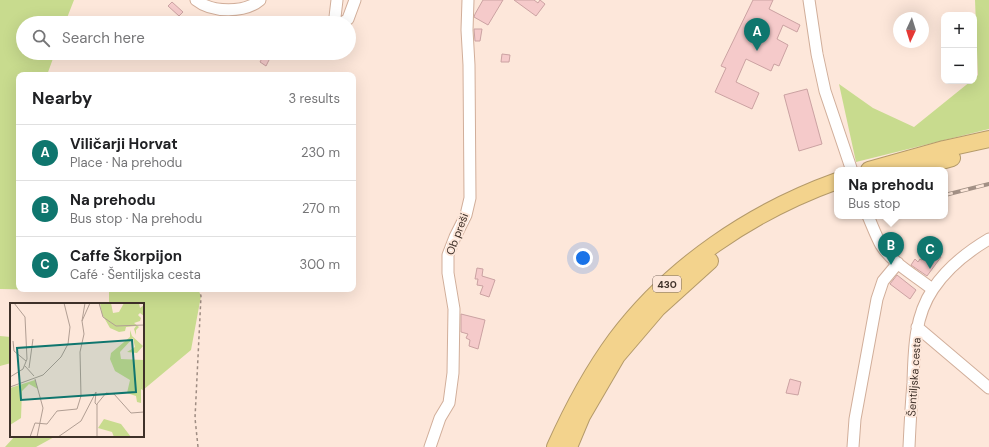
<!DOCTYPE html>
<html lang="en">
<head>
<meta charset="utf-8">
<style>
	:root { --surface:#fff; --page:#f6f6f6; --text:#202124; --muted:#757577; --line:#e0e0e0; --accent:#0f766e }
	body { margin:0; font-family:"DM Sans",sans-serif; background:var(--page); color:var(--text) }
	.controls { position:absolute; right:12px; top:12px; display:grid; overflow:hidden; border-radius:8px; box-shadow:0 4px 16px #0002 }
	.controls button { width:36px; height:36px; display:grid; place-items:center; padding:0; border:0; border-bottom:1px solid var(--line); background:var(--surface); color:var(--text); font:20px sans-serif }
	.compass { position:absolute; left:893px; top:12px; width:36px; height:36px; border-radius:50%; background:var(--surface); box-shadow:0 4px 16px #0002; rotate:184deg }
	.you { position:absolute; left:583px; top:258px; width:14px; height:14px; margin:-10px; border:3px solid #fff; border-radius:50%; background:#1a73e8; box-shadow:0 0 0 6px #1a73e833 }
	.badge { display:grid; place-items:center; width:26px; height:26px; border-radius:50%; background:var(--accent); color:#fff; font-size:13px; font-weight:700 }
	.pin { position:absolute; translate:-50% -33px; filter:drop-shadow(0 1px 2px #0008) }
	.pin::after { content:''; position:absolute; top:21px; width:14px; height:12px; background:inherit; clip-path:polygon(0 0,100% 0,50% 100%) }
	.popup { position:absolute; left:834px; top:167px; width:114px; height:52px; box-sizing:border-box; display:grid; place-content:center; border-radius:8px; background:var(--surface); filter:drop-shadow(0 1px 3px #0005); font-size:13px; white-space:nowrap; color:var(--muted) }
	.popup b { font-size:15px; color:var(--text) }
	.popup::after { content:''; position:absolute; left:50%; top:100%; margin-left:-8px; border:8px solid transparent; border-top-color:var(--surface) }
	.list { margin:0; padding:0; list-style:none }
	h2 { display:flex; justify-content:space-between; align-items:center; height:52px; margin:0; padding:0 16px; font-size:17px }
	h2 small { font-size:13px; font-weight:400; color:var(--muted) }
	.list li { display:grid; grid-template-columns:26px 1fr auto; gap:12px; align-items:center; box-sizing:border-box; height:56px; padding:0 16px; border-top:1px solid var(--line) }
	.list b { display:block; font-size:15px; white-space:nowrap }
	.list p { margin:0; font-size:13px; white-space:nowrap; color:var(--muted) }
	.list em { font-size:13px; font-style:normal; color:var(--muted) }
	.icon { flex:none; width:22px; height:22px; fill:none; stroke:currentColor; stroke-width:2; stroke-linecap:round; stroke-linejoin:round }
	.map { position:relative; flex:none; width:989px; height:447px; overflow:hidden }
	.search { position:absolute; background:var(--surface); box-shadow:0 4px 16px #0002; left:16px; top:16px; width:340px; height:44px; display:flex; align-items:center; gap:10px; box-sizing:border-box; padding:0 14px; border-radius:22px; color:var(--muted); font-size:15px }
	.panel { position:absolute; background:var(--surface); box-shadow:0 4px 16px #0002; left:16px; top:72px; width:340px; height:220px; border-radius:8px }
	.map>svg:first-child { display:block }
</style>
</head>
<body>
<div class="map">
<svg width="989" height="447" viewBox="0 0 989 447">
	<rect width="100%" height="100%" fill="#fde7da"/>
	<path fill="#c8db8e" d="M0,0H74L65,23H23V53H55L47,75H19V289H198L201,296L191,350L143,390V304H109V291L0,289Z
		M975,0H989V129L856,162L839,84L873,108L914,127L971,81H974V79L978,75Z
		M0,336L11,337V363L0,366Z
		M15,436H56L36,447H5Z"/>
	<path fill="#f5caca" stroke="#cba2a2" d="M483,0H503L488,25L474,17L475,14Z
		M514,0H534L538,3L540,0L545,4L536,16Z
		M753,0H773L769,9L800,25L797,32L783,25L777,39L788,45L779,66L774,64L771,71L746,59L736,82L759,93L752,109L715,92L726,68L721,66Z
		M172,2L183,12L179,16L168,6Z
		M474,29H482L480,41H475Z
		M265,53L271,56L266,66L260,62Z
		M502,54L510,55L509,62H501Z
		M807,89L822,144L799,151L784,95Z
		M934,252L941,257L927,276L911,265L915,259L918,262L920,259L922,260L926,256L929,258Z
		M477,268L483,269L482,276L495,280L489,297L480,294L483,286L477,285L478,279H475Z
		M897,275L916,290L910,299L890,284Z
		M461,314L485,320L478,349L469,346L470,340L466,338L468,334L461,332Z
		M790,379L801,382L798,395L786,393Z"/>
	<g fill="none" stroke-linecap="round" stroke-linejoin="round">
		<defs>
			<path id="minor" d="M196,0C212,13 245,13 260,0
				M337,0L335,17L337,22L339,23
				M809,0L817,54L825,91L851,168
				M342,23L348,19L355,0
				M868,216C872,225 876,236 881,245C892,263 916,276 932,289
				M917,327L989,388
				M430,447L440,418L449,403L453,373L454,309L448,273V255L455,237L466,215L470,198L469,65L467,30L468,0
				M853,447L855,419L877,299L883,281L898,263
				M909,447C910,426 911,404 913,383C914,351 914,317 933,289C947,268 967,252 989,239"/>
			<path id="highway" d="M869,170L944,149L989,139
				M910,170L952,158
				M555,447C572,409 591,373 616,339C671,266 751,212 837,181
				M569,447L582,416L617,356L658,308L710,261"/>
		</defs>
		<use href="#minor" stroke="#d1ae9a" stroke-width="13"/>
		<use href="#highway" stroke="#b49a6a" stroke-width="18"/>
		<path stroke="#9e8c82" stroke-width="1.5" stroke-dasharray="3 3" stroke-linecap="butt" d="M198,447L195,418L201,296L199,289"/>
		<use href="#minor" stroke="#fff" stroke-width="11"/>
		<use href="#highway" stroke="#f3d38d" stroke-width="16"/>
		<defs>
			<path id="rail" d="M945,195L989,184"/>
		</defs>
		<use href="#rail" stroke="#a29085" stroke-width="4"/>
		<use href="#rail" stroke="#fde7da" stroke-width="2.5" stroke-dasharray="8" stroke-linecap="butt"/>
	</g>
	<g text-anchor="middle" dominant-baseline="central" stroke-width="4" stroke-linejoin="round" paint-order="stroke">
		<rect fill="#fde7da" stroke="#78685e" stroke-width="1" x="653" y="276" width="28" height="16" rx="3"/>
		<g font-size="10" font-weight="bold" fill="#3f3129">
			<text x="667" y="284">430</text>
		</g>
		<g font-size="11" fill="#3f3129" stroke="#fde7da">
			<text transform="translate(457 234) rotate(-69)">Ob preši</text>
			<text transform="translate(914 377) rotate(-86)">Šentiljska cesta</text>
		</g>
	</g>
	<g transform="translate(10 303)">
		<rect width="134" height="134" fill="#fde7da"/>
		<path d="M90,0H101L103,10L109,9L114,0H129L130,5L134,2V13L130,10L128,12L131,15L130,18L124,20L129,24L126,27V32L124,26L126,23L116,24L115,28L109,29L100,25L92,11ZM120,27L122,33L133,43L127,50L117,49L125,44L123,35L110,49L111,56L134,57V88L131,86V100L127,99L126,93L117,90L120,77L105,68L100,56L101,50L120,34ZM25,77L28,86L19,81L12,88L11,115L0,122V85ZM94,116L111,121L121,134H104L102,129L88,125Z" fill="#c8db8e"/>
		<path fill="none" stroke="#b19e93" stroke-width="1" d="M89,0L93,14L106,23L134,22M72,18L80,0M3,38L4,48L16,58M15,63L24,73M19,65L23,36M0,74L13,66L17,56L15,14L4,0M25,76L33,105L27,134M0,84L33,72L51,54L58,41L60,24L54,0M20,134L25,120L37,121L47,108L67,106L71,93L70,49L74,31L72,18L75,0M48,134L71,118L86,89L85,100L87,102M87,134V101L96,90L104,91L121,110L134,109"/>
		<path fill="#0f766e" fill-opacity="0.15" stroke="#0f766e" stroke-width="2" d="M122,37L126,89L11,97L7,45Z"/>
		<rect width="134" height="134" fill="none" stroke="#3f3129" stroke-width="2"/>
	</g>
</svg>
<div class="controls">
<button>+</button>
<button>−</button>
</div>
<svg class="compass" viewBox="-18 -18 36 36"><path d="M0-13l5 13h-10z" fill="#e53935"/><path d="M0 13l5-13h-10z" fill="#757577"/></svg>
<div class="you"></div>
<div class="pin badge" style="left:757px;top:51px">A</div>
<div class="pin badge" style="left:891px;top:265px">B</div>
<div class="popup"><b>Na prehodu</b>Bus stop</div>
<div class="pin badge" style="left:930px;top:269px">C</div>
<div class="search"><svg class="icon" aria-label="search" viewBox="0 0 24 24"><circle cx="10" cy="10" r="6"/><path d="M15 15l6 6"/></svg>Search here</div>
<section class="panel">
<h2>Nearby<small>3 results</small></h2>
<ul class="list">
<li><span class="badge">A</span><div><b>Viličarji Horvat</b><p>Place · Na prehodu</p></div><em>230 m</em></li>
<li><span class="badge">B</span><div><b>Na prehodu</b><p>Bus stop · Na prehodu</p></div><em>270 m</em></li>
<li><span class="badge">C</span><div><b>Caffe Škorpijon</b><p>Café · Šentiljska cesta</p></div><em>300 m</em></li>
</ul>
</section>
</div>
</body>
</html>
